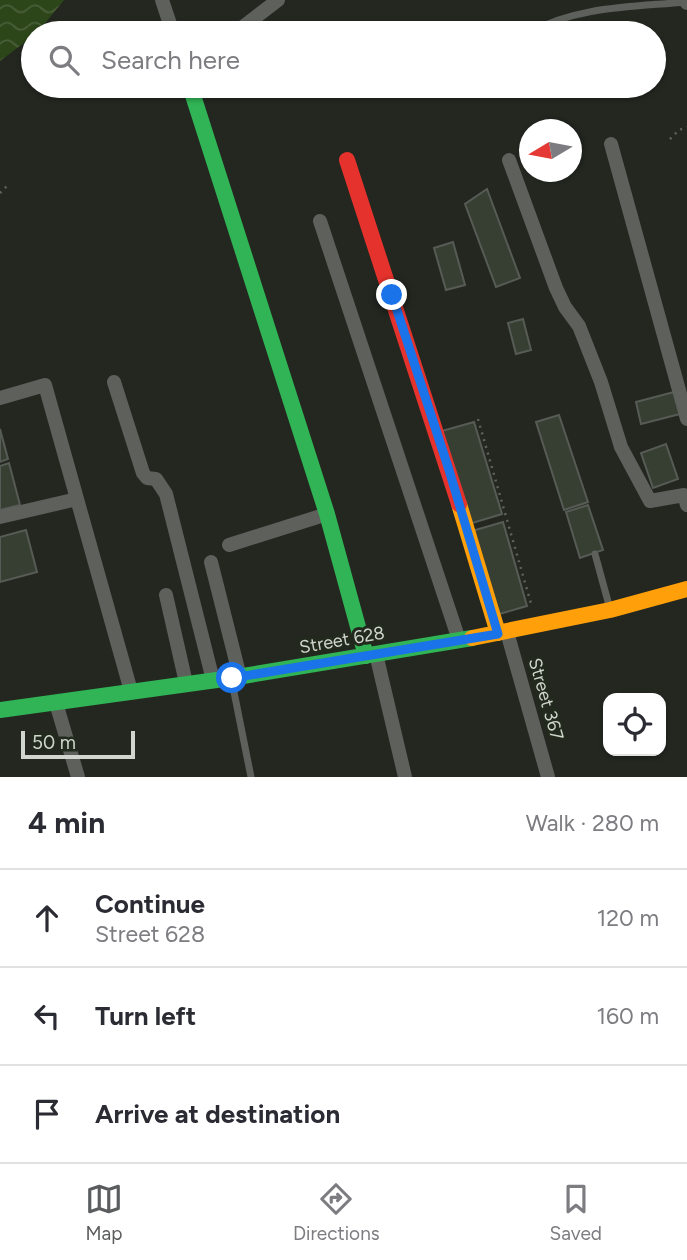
<!DOCTYPE html>
<html lang="en">
<head>
<meta charset="utf-8">
<style>
	:root { --surface:#fff; --page:#f7f7f7; --text:#2b2b33; --muted:#7c7c81; --line:#e1e1e2; --accent:#5a5c5d }
	body { margin:0; font-family:Figtree,sans-serif; background:var(--page); color:var(--text) }
	.controls { position:absolute; right:21px; bottom:21px; display:grid; overflow:hidden; border-radius:14px; box-shadow:0 2px 5px #0004 }
	.controls button { width:63px; height:63px; display:grid; place-items:center; padding:0; border:0; border-bottom:2px solid var(--line); background:var(--surface); color:var(--text); font:35px sans-serif }
	.compass { position:absolute; left:519px; top:119px; width:63px; height:63px; border-radius:50%; background:var(--surface); box-shadow:0 2px 5px #0004; rotate:260deg }
	.scale { position:absolute; left:21px; bottom:18px; width:114px; box-sizing:border-box; padding-left:7px; border:4px solid #d0d5cd; border-top:0; font-size:19px; line-height:24px; white-space:nowrap; color:#d0d5cd; -webkit-text-stroke:5px #222a1d; paint-order:stroke }
	.stop { position:absolute; width:21px; height:21px; margin:-16px; border:5px solid #1a73e8; border-radius:50%; background:#fff }
	.stop.end { background:#1a73e8; border-color:#fff; box-shadow:0 2px 7px #0008 }
	.list { margin:0; padding:0; list-style:none }
	h2 { display:flex; justify-content:space-between; align-items:center; height:91px; margin:0; padding:0 28px; font-size:30px }
	h2 small { font-size:23px; font-weight:400; color:var(--muted) }
	.list li { display:grid; grid-template-columns:46px 1fr auto; gap:21px; align-items:center; box-sizing:border-box; height:98px; padding:0 28px; border-top:2px solid var(--line) }
	.list b { display:block; font-size:26px; white-space:nowrap }
	.list p { margin:0; font-size:23px; white-space:nowrap; color:var(--muted) }
	.list em { font-size:23px; font-style:normal; color:var(--muted) }
	.icon { flex:none; width:38px; height:38px; fill:none; stroke:currentColor; stroke-width:2; stroke-linecap:round; stroke-linejoin:round }
	.map { position:relative; flex:none; width:687px; height:777px; overflow:hidden }
	.search { position:absolute; background:var(--surface); box-shadow:0 2px 5px #0004; left:21px; right:21px; top:21px; height:77px; display:flex; align-items:center; gap:18px; box-sizing:border-box; padding:0 24px; border-radius:38px; color:var(--muted); font-size:26px }
	.sheet { height:385px; background:var(--surface) }
	nav { display:flex; justify-content:space-around; align-items:center; box-sizing:border-box; height:98px; border-top:2px solid var(--line); background:var(--surface); font-size:19px; color:var(--muted) }
	nav a { display:grid; justify-items:center; gap:4px }
	nav .on { color:var(--accent) }
	.map>svg:first-child { display:block }
</style>
</head>
<body>
<div class="map">
<svg width="687" height="777" viewBox="0 0 687 777">
	<defs>
		<pattern id="water-waves" width="16" height="10" patternUnits="userSpaceOnUse" patternTransform="scale(1.75)"><rect width="16" height="10" fill="#2c4519"/><path d="M0 5q4-4 8 0t8 0" fill="none" stroke="#4a5f39"/></pattern>
	</defs>
	<rect width="100%" height="100%" fill="#232720"/>
	<path fill="url(#water-waves)" d="M0,0H64L38,32L33,33V36L0,61Z"/>
	<path fill="#373f33" stroke="#575b55" stroke-width="2" d="M487,189L520,278L496,287L465,204Z
		M453,242L465,285L446,290L434,248Z
		M523,319L531,350L516,354L508,323Z
		M674,392L680,414L641,424L636,402Z
		M559,415L588,502L564,510L536,422Z
		M474,422L502,514L469,524L442,431Z
		M0,429L8,459L0,462Z
		M666,444L678,479L653,488L641,453Z
		M9,463L20,505L0,510V466Z
		M588,505L603,550L580,558L566,512Z
		M503,522L527,606L496,615L472,531Z
		M26,530L37,572L0,582V537Z"/>
	<g fill="none" stroke-linecap="round" stroke-linejoin="round">
		<path stroke="#5e625c" stroke-width="2.5" stroke-dasharray="2 5" stroke-linecap="butt" d="M670,139L679,130L687,127
			M0,193L8,185
			M478,419L532,607"/>
		<path stroke="#5d605b" stroke-width="7" d="M529,33C576,6 634,7 686,2
			M595,554L610,609
			M232,682L251,777"/>
		<path stroke="#5d605b" stroke-width="14" d="M162,0L173,33
			M687,1V3
			M235,33L278,0
			M611,144L687,419
			M509,160L556,288L565,307L579,326L601,382L621,447L650,501L684,495L687,505
			M320,221L459,640
			M114,382L143,473L147,478L156,479L166,494L213,680
			M0,398L45,385L131,691
			M0,517L77,499
			M229,545L327,514
			M211,562L240,677
			M166,595L186,683
			M507,632L548,777
			M376,654L405,777
			M56,703L78,777"/>
		<path stroke="#30b455" stroke-width="16" d="M190,86L327,514L366,656
			M0,710L231,678L472,638"/>
		<path stroke="#ff9f0a" stroke-width="16" d="M459,504L498,633
			M472,638L610,610L687,589"/>
		<path stroke="#e5322d" stroke-width="16" d="M347,160L459,504"/>
	</g>
	<g fill="none" stroke-linecap="round" stroke-linejoin="round">
		<path stroke="#1a73e8" stroke-width="9" d="M232,678L498,634L449,470L392,295"/>
	</g>
	<g text-anchor="middle" dominant-baseline="central" stroke-width="6" stroke-linejoin="round" paint-order="stroke">
		<g font-size="18" fill="#d0d5cd" stroke="#222a1d">
			<text transform="translate(342 640) rotate(-10)">Street 628</text>
			<text transform="translate(546 699) rotate(74)">Street 367</text>
		</g>
	</g>
</svg>
<div class="controls">
<button><svg class="icon" aria-label="locate" viewBox="0 0 24 24"><circle cx="12" cy="12" r="6"/><path d="M12 2v4M12 18v4M2 12h4M18 12h4"/></svg></button>
</div>
<svg class="compass" viewBox="-18 -18 36 36"><path d="M0-13l5 13h-10z" fill="#e53935"/><path d="M0 13l5-13h-10z" fill="#7c7c81"/></svg>
<div class="scale">50 m</div>
<div class="stop" style="left:232px;top:678px"></div>
<div class="stop end" style="left:392px;top:295px"></div>
<div class="search"><svg class="icon" aria-label="search" viewBox="0 0 24 24"><circle cx="10" cy="10" r="6"/><path d="M15 15l6 6"/></svg>Search here</div>
</div>
<section class="sheet">
<h2>4 min<small>Walk · 280 m</small></h2>
<ul class="list">
<li><svg class="icon" aria-label="ahead" viewBox="0 0 24 24"><path d="M12 20V5M6 11l6-6 6 6"/></svg><div><b>Continue</b><p>Street 628</p></div><em>120 m</em></li>
<li><svg class="icon" aria-label="left" viewBox="0 0 24 24"><path d="M17 20v-9H6M10 6l-5 5 5 5"/></svg><div><b>Turn left</b></div><em>160 m</em></li>
<li><svg class="icon" aria-label="arrive" viewBox="0 0 24 24"><path d="M6 21V4h12l-3 4 3 4H6"/></svg><div><b>Arrive at destination</b></div></li>
</ul>
</section>
<nav>
<a class="on"><svg class="icon" aria-label="map" viewBox="0 0 24 24"><path d="M3 6l6-2 6 2 6-2v14l-6 2-6-2-6 2zM9 4v14M15 6v14"/></svg>Map</a>
<a><svg class="icon" aria-label="directions" viewBox="0 0 24 24"><path d="M12 3l9 9-9 9-9-9zM9 14v-3h6M13 9l2 2-2 2"/></svg>Directions</a>
<a><svg class="icon" aria-label="saved" viewBox="0 0 24 24"><path d="M7 4h10v16l-5-4-5 4z"/></svg>Saved</a>
</nav>
</body>
</html>
